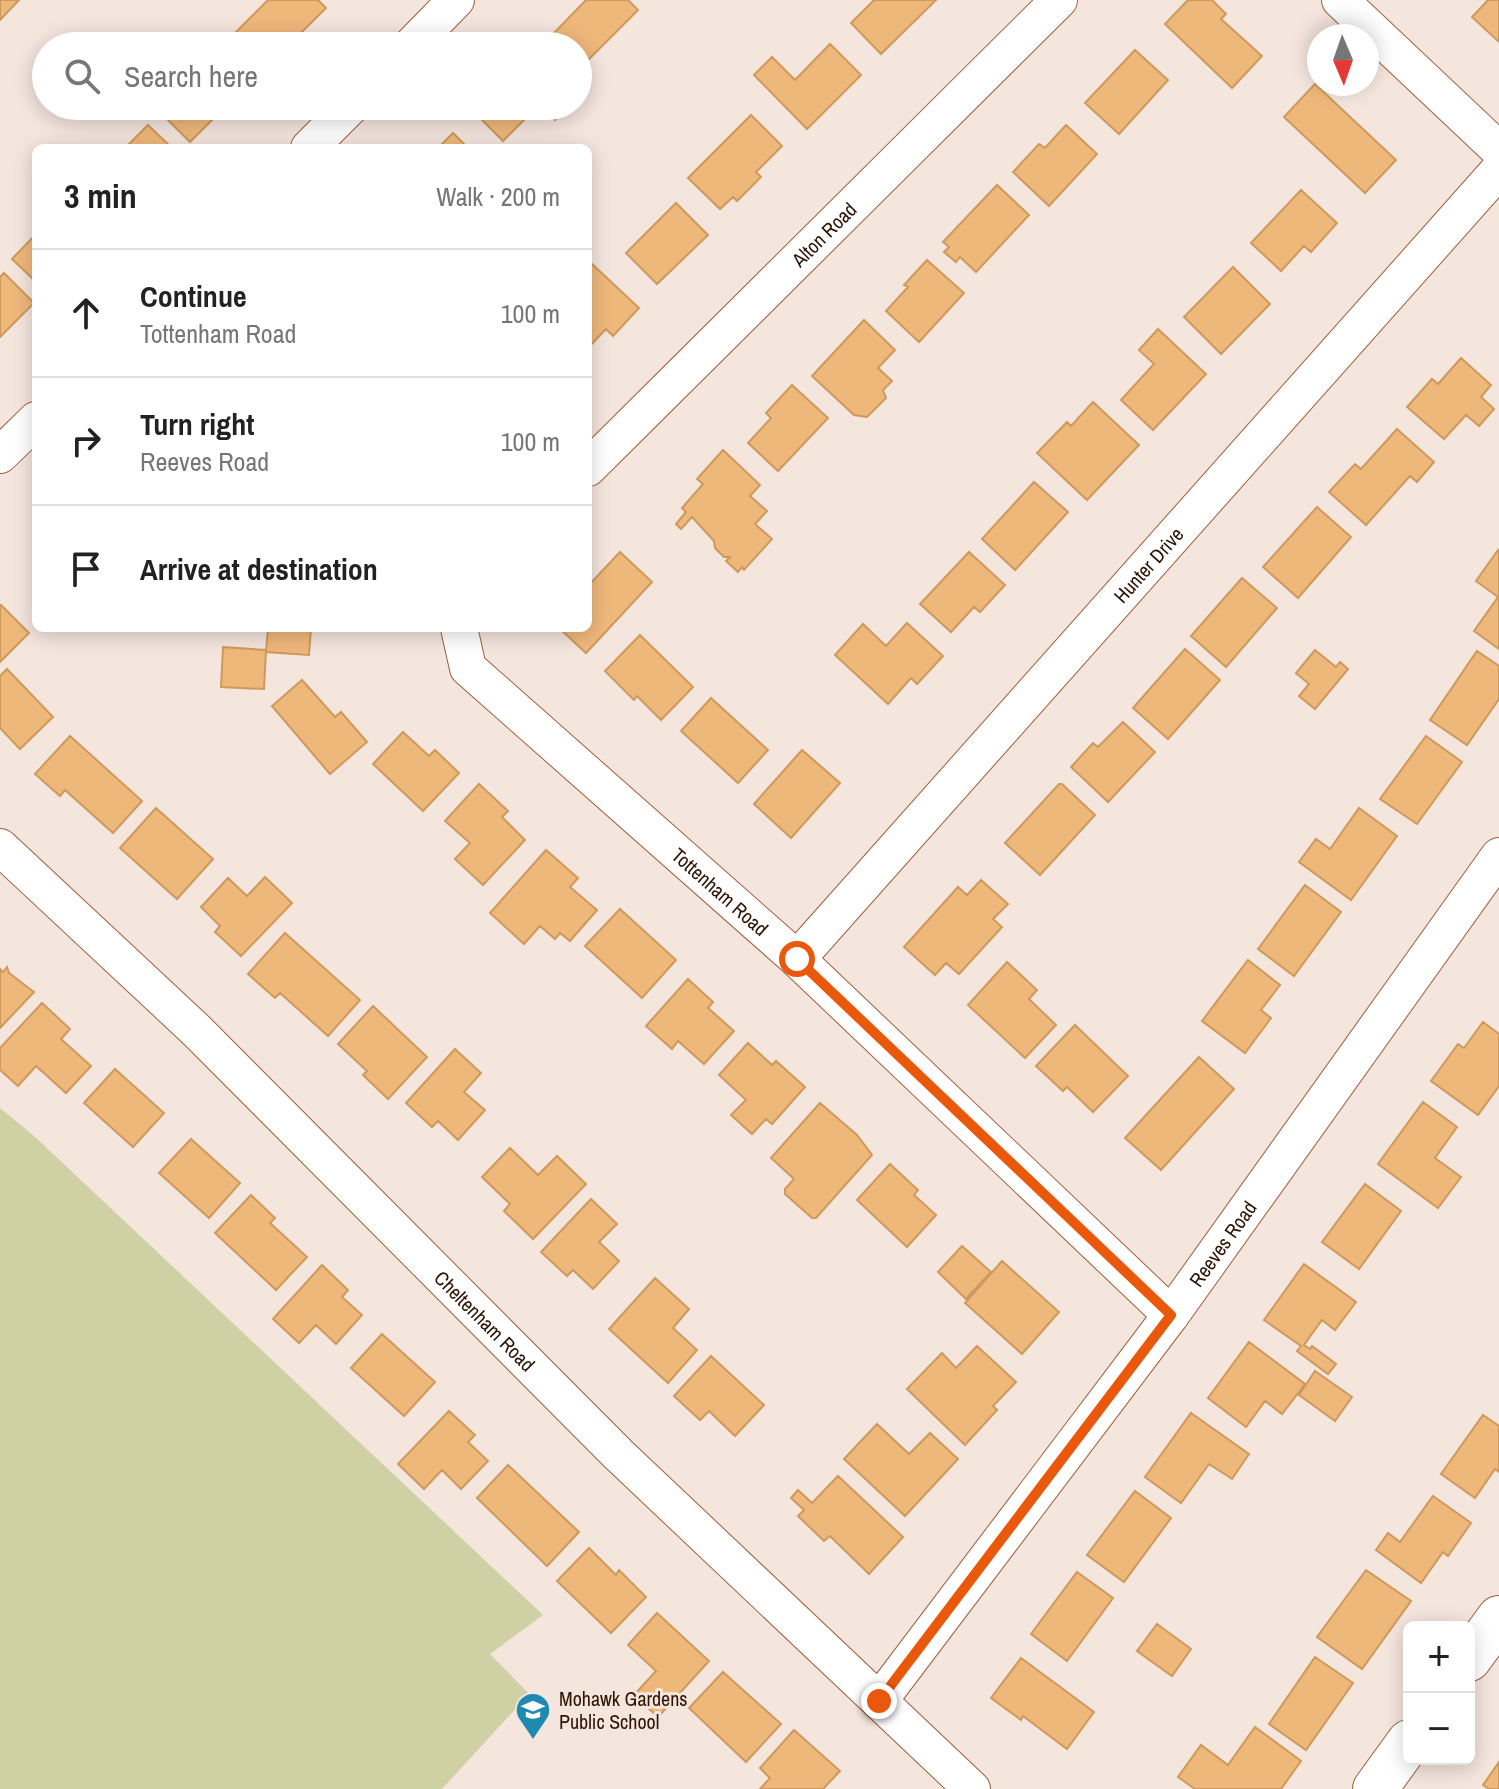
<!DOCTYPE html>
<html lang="en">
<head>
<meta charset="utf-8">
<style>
	:root { --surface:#fff; --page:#f6f6f6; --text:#222; --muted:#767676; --line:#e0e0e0 }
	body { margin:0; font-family:"Archivo Narrow",sans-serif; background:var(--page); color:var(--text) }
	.controls { position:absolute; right:24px; bottom:24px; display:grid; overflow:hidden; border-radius:12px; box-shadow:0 4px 20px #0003 }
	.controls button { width:72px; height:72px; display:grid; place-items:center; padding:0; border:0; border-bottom:2px solid var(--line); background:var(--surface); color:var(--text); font:40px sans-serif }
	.compass { position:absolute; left:1307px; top:24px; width:72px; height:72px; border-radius:50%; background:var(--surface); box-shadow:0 4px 20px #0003; rotate:178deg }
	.stop { position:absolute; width:24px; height:24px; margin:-18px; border:6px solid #ea580c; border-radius:50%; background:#fff }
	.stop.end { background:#ea580c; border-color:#fff; box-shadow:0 2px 8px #0008 }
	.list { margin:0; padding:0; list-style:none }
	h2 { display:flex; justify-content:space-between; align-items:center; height:104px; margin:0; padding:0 32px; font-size:34px }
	h2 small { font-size:26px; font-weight:400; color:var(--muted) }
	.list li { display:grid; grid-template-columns:52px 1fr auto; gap:24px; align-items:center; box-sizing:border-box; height:128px; padding:0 32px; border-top:2px solid var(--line) }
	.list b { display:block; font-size:30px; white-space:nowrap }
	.list p { margin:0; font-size:26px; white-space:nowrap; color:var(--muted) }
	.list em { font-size:26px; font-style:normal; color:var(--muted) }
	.icon { flex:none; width:44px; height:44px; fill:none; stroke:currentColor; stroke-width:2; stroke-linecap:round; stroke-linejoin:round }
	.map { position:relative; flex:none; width:1499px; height:1789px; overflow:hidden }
	.search { position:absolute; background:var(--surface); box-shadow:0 4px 20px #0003; left:32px; top:32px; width:560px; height:88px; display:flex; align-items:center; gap:20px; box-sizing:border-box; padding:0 28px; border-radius:44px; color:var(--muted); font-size:30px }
	.panel { position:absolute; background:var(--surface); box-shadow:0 4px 20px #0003; left:32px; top:144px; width:560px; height:488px; border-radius:12px }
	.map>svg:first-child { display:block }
</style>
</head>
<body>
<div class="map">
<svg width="1499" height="1789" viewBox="0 0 1499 1789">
	<rect width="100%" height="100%" fill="#f4e5dd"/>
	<path fill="#cfd0a3" d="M0,1108L34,1136L543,1615L490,1654L529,1694L442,1789H0Z"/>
	<path fill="#efb87b" stroke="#ce995c" stroke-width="2" d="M0,0H19L0,20Z
		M268,0H318L326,8L288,46H246L234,34Z
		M586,0H628L638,10L583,65L578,60V46H563L552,35Z
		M874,0H936L881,54L851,23Z
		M1188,0H1212L1226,14L1221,19L1262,56L1232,88L1165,24Z
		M1488,0H1499V42L1472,17Z
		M830,44L861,75L807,129L754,75L772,57L795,80Z
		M1135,50L1168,80L1119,134L1085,103Z
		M1315,84L1396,160L1365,193L1284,117Z
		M162,106H226L190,142L158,110Z
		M468,106H538L503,141Z
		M541,106H569L555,120Z
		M751,115L782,146L756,172L761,177L737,201L733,197L720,209L688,178Z
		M148,125L172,148H125Z
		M1066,125L1097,154L1049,206L1013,172L1039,144L1045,148Z
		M453,133L468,148H438Z
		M997,185L1029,215L976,272L960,257L956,262L944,252L949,247L943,242Z
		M1301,190L1337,223L1311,252L1304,246L1281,271L1251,243Z
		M676,203L708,235L657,284L626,253Z
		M36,234V282L12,259Z
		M927,260L964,293L919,342L886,311L908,287L904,285Z
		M591,263L639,308L613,336L606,329L588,348V266Z
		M1233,267L1270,304L1221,354L1184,317Z
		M4,273L34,303L0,337V277Z
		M864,320L895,350L878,368L892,381L883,390L886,398L867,417L854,415L812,376Z
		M1158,329L1206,374L1153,430L1121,400L1154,364L1139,350Z
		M1461,358L1491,385L1481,397L1494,409L1479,426L1466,415L1444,439L1407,407L1432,379L1438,384Z
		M792,385L828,418L778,471L748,443L771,418L766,413Z
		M1093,402L1139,445L1087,500L1037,453L1067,422L1071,426Z
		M1397,429L1434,462L1417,482L1410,476L1366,525L1329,492L1355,464L1361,469Z
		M723,450L760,485L750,496L767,511L755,524L772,539L744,570L742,567L738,572L726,561L730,557H724L715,548L714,541L692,517L681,529L676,524L686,512L682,508L703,484L697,479Z
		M1034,482L1068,512L1015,570L982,539Z
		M1317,507L1351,537L1298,598L1263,567Z
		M1498,550L1499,551V649L1474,631L1498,597L1476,581Z
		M620,552L652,582L586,653L559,628H588V586Z
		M969,552L1005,585L980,612L974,607L951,632L920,604Z
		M1242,578L1277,608L1226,667L1191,636Z
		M1,605L29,633L0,662V606Z
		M907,623L943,656L917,684L911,678L888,704L835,655L863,624L886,646Z
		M268,628H311L309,655L266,652Z
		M640,635L693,687L661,720L637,696L634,700L605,671Z
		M223,647L266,650L264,689L221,687Z
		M1185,649L1220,680L1168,739L1133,708Z
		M1315,650L1336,667L1340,662L1348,669L1315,709L1299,696L1309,684L1296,673Z
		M1477,651L1499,666V699L1467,745L1430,720Z
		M7,669L53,717L20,749L0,728V676Z
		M302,680L335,717L341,712L367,742L330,774L272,706Z
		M711,698L768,750L738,783L681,731Z
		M1123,722L1155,752L1108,802L1071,767L1093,743L1098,747Z
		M403,732L429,756L435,750L459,773L423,811L373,764Z
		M70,736L142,801L113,833L65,790L60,796L35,774Z
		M1426,736L1462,762L1417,824L1380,799Z
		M802,750L840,783L791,838L754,804Z
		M479,784L508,811L502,817L525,840L483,885L455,859L470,843L445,821Z
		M1059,784H1062L1095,815L1040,875L1005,843Z
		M156,808L213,859L177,899L120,848Z
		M1359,808L1397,836L1351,900L1299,862L1316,839L1330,849Z
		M546,850L578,878L570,887L597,910L570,941L560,933L555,939L540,926L524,944L490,913Z
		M265,877L292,903L241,956L215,932L220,926L201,907L228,878L247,896Z
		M981,880L1008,904L993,919L1002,927L959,974L946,963L935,975L904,947L958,887L967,895Z
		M1305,885L1341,912L1294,976L1258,949Z
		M620,909L676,960L642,998L585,946Z
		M285,933L360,1000L328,1036L280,993L275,998L248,974Z
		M1248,960L1280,985L1261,1010L1271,1018L1245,1053L1202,1021Z
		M1007,962L1037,990L1029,999L1056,1025L1025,1058L968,1005Z
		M7,967L9,973L34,992L0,1028V969L3,972Z
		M688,979L713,1002L708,1008L734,1031L704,1064L678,1041L672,1049L646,1026Z
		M42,1003L70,1029L61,1039L91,1066L66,1093L36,1066L18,1086L0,1070V1048Z
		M373,1006L427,1057L388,1099L363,1075L367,1071L338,1044Z
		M1483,1022L1499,1034V1086L1478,1115L1431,1081L1458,1044L1464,1048Z
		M1075,1025L1128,1076L1093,1112L1067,1087L1063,1091L1036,1066Z
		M748,1043L772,1065L776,1061L805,1087L772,1124L766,1119L752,1134L731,1115L746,1100L719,1075Z
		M455,1049L481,1073L464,1092L485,1110L458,1140L438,1121L432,1127L406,1103Z
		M1199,1057L1234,1089L1161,1170L1125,1138Z
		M115,1069L164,1113L133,1147L84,1103Z
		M1423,1102L1457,1127L1435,1158L1461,1177L1438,1208L1378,1164Z
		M820,1103L857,1135L872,1155L816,1218H812L785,1194V1189L794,1179L771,1158Z
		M191,1139L240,1183L209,1218L159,1173Z
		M510,1148L538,1175L557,1156L586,1184L533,1239L504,1211L510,1204L482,1177Z
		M890,1164L918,1190L914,1195L936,1215L907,1247L857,1200Z
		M1365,1184L1401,1211L1359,1269L1322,1242Z
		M251,1195L275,1218L270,1223L307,1257L276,1290L215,1233Z
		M591,1199L617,1224L599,1242L619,1261L593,1289L573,1270L567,1276L541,1252Z
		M962,1246L991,1272L966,1299L938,1272Z
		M1002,1261L1059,1312L1022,1354L965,1303Z
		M1304,1264L1356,1302L1335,1330L1322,1320L1304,1345L1310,1349L1312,1346L1336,1364L1328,1374L1297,1351L1301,1346L1264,1320Z
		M322,1265L348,1290L342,1297L362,1315L336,1344L316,1325L299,1343L273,1319Z
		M655,1278L689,1309L673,1328L697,1350L668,1383L609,1329Z
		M382,1334L435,1382L404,1416L351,1368Z
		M1249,1342L1305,1384L1282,1414L1265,1401L1246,1427L1208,1398Z
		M977,1346L1016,1382L993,1406L997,1410L965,1445L907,1389L942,1353L956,1368Z
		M711,1356L764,1405L735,1436L709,1411L700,1420L674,1396Z
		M1315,1371L1352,1397L1335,1421L1299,1395Z
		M449,1411L475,1435L468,1442L488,1461L461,1489L442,1470L424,1489L398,1464Z
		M1191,1413L1249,1454L1232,1479L1209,1464L1181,1503L1145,1477Z
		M1483,1415L1499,1426V1472L1495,1469L1475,1498L1441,1474Z
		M877,1424L909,1454L930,1433L958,1459L905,1516L844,1459Z
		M508,1465L579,1532L547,1566L477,1498Z
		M838,1476L903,1537L869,1574L830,1536L824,1541L798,1516L804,1510L791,1498L798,1490L812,1503Z
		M1135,1491L1171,1518L1124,1582L1087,1555Z
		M1433,1496L1471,1523L1448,1556L1443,1552L1421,1583L1376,1550L1388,1533L1400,1542Z
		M589,1548L616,1575L619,1570L646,1597L611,1633L557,1581Z
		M1366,1570L1411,1601L1362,1669L1317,1637Z
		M1077,1572L1113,1598L1067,1661L1031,1634Z
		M657,1613L709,1661L658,1717L634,1695L656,1671L628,1645Z
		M1157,1624L1191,1649L1172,1676L1137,1651Z
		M1315,1657L1353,1683L1306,1750L1269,1724Z
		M1021,1658L1094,1712L1067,1749L1023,1716L1021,1720L991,1698Z
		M723,1672L781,1724L746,1762L689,1708Z
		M1255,1727L1301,1761L1281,1789H1195L1178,1777L1201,1745L1228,1765Z
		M794,1730L840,1771L823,1789H760L770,1778L760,1768Z
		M1499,1762V1789H1489L1483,1785Z"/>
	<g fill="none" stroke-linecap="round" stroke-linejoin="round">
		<defs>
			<g id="minor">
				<path d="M1340,0L1499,150"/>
				<path d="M411,46L456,0"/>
				<path d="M309,148L351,106"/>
				<path d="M0,455L36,420"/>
				<path id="s1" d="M588,468L1059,0"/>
				<path id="s2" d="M459,628L468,668L797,959L1171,1315"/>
				<path id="s3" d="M0,847L197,1031L618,1454L972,1789"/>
				<path id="s4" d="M797,959L1499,170"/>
				<path id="s5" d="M879,1701L1171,1315L1499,856"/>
			</g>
			<path id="tertiary" d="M1469,1659L1499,1618
				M1375,1789L1409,1742"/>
		</defs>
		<use href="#minor" stroke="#a15e39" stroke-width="38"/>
		<use href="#tertiary" stroke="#a15e39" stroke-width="46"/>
		<use href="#minor" stroke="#fff" stroke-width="36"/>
		<use href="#tertiary" stroke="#fff" stroke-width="44"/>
	</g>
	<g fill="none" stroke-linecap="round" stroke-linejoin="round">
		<path stroke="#ea580c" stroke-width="10" d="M797,959L1171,1315L879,1701"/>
	</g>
	<defs>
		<symbol id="school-pin" viewBox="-11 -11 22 30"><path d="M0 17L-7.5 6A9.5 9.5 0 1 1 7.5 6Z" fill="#1e89b1" stroke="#f4e5dd"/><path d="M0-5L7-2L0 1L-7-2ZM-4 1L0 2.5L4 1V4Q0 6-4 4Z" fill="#fff"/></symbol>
	</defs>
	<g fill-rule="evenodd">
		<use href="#school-pin" x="513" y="1690" width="40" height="54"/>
	</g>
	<g text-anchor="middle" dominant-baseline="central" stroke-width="6" stroke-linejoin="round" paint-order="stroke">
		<g font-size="20" fill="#2d1304" stroke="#f4e5dd">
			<text stroke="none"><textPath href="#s1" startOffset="332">Alton Road</textPath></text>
			<text stroke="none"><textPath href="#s4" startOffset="528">Hunter Drive</textPath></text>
			<text stroke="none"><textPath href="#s2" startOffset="378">Tottenham Road</textPath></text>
			<text stroke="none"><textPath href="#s5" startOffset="572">Reeves Road</textPath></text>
			<text stroke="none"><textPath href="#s3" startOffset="678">Cheltenham Road</textPath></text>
		</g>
		<g font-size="20" fill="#2d1304" stroke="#f4e5dd" text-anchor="start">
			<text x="559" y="1698">Mohawk Gardens<tspan x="559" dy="23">Public School</tspan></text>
		</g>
	</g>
</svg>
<div class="controls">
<button>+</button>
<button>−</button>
</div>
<svg class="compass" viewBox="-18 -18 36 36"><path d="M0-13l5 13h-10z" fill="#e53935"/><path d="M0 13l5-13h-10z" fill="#767676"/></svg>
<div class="stop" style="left:797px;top:959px"></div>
<div class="stop end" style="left:879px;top:1701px"></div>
<div class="search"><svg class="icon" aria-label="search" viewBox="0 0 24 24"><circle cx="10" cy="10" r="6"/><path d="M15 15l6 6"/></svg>Search here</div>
<section class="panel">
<h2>3 min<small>Walk · 200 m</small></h2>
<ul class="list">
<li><svg class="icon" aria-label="ahead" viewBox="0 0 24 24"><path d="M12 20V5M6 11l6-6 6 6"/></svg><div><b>Continue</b><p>Tottenham Road</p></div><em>100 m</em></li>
<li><svg class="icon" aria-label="right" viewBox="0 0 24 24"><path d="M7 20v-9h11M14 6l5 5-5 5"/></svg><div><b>Turn right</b><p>Reeves Road</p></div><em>100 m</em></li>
<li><svg class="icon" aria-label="arrive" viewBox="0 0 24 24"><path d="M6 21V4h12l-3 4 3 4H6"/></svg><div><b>Arrive at destination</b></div></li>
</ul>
</section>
</div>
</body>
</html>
